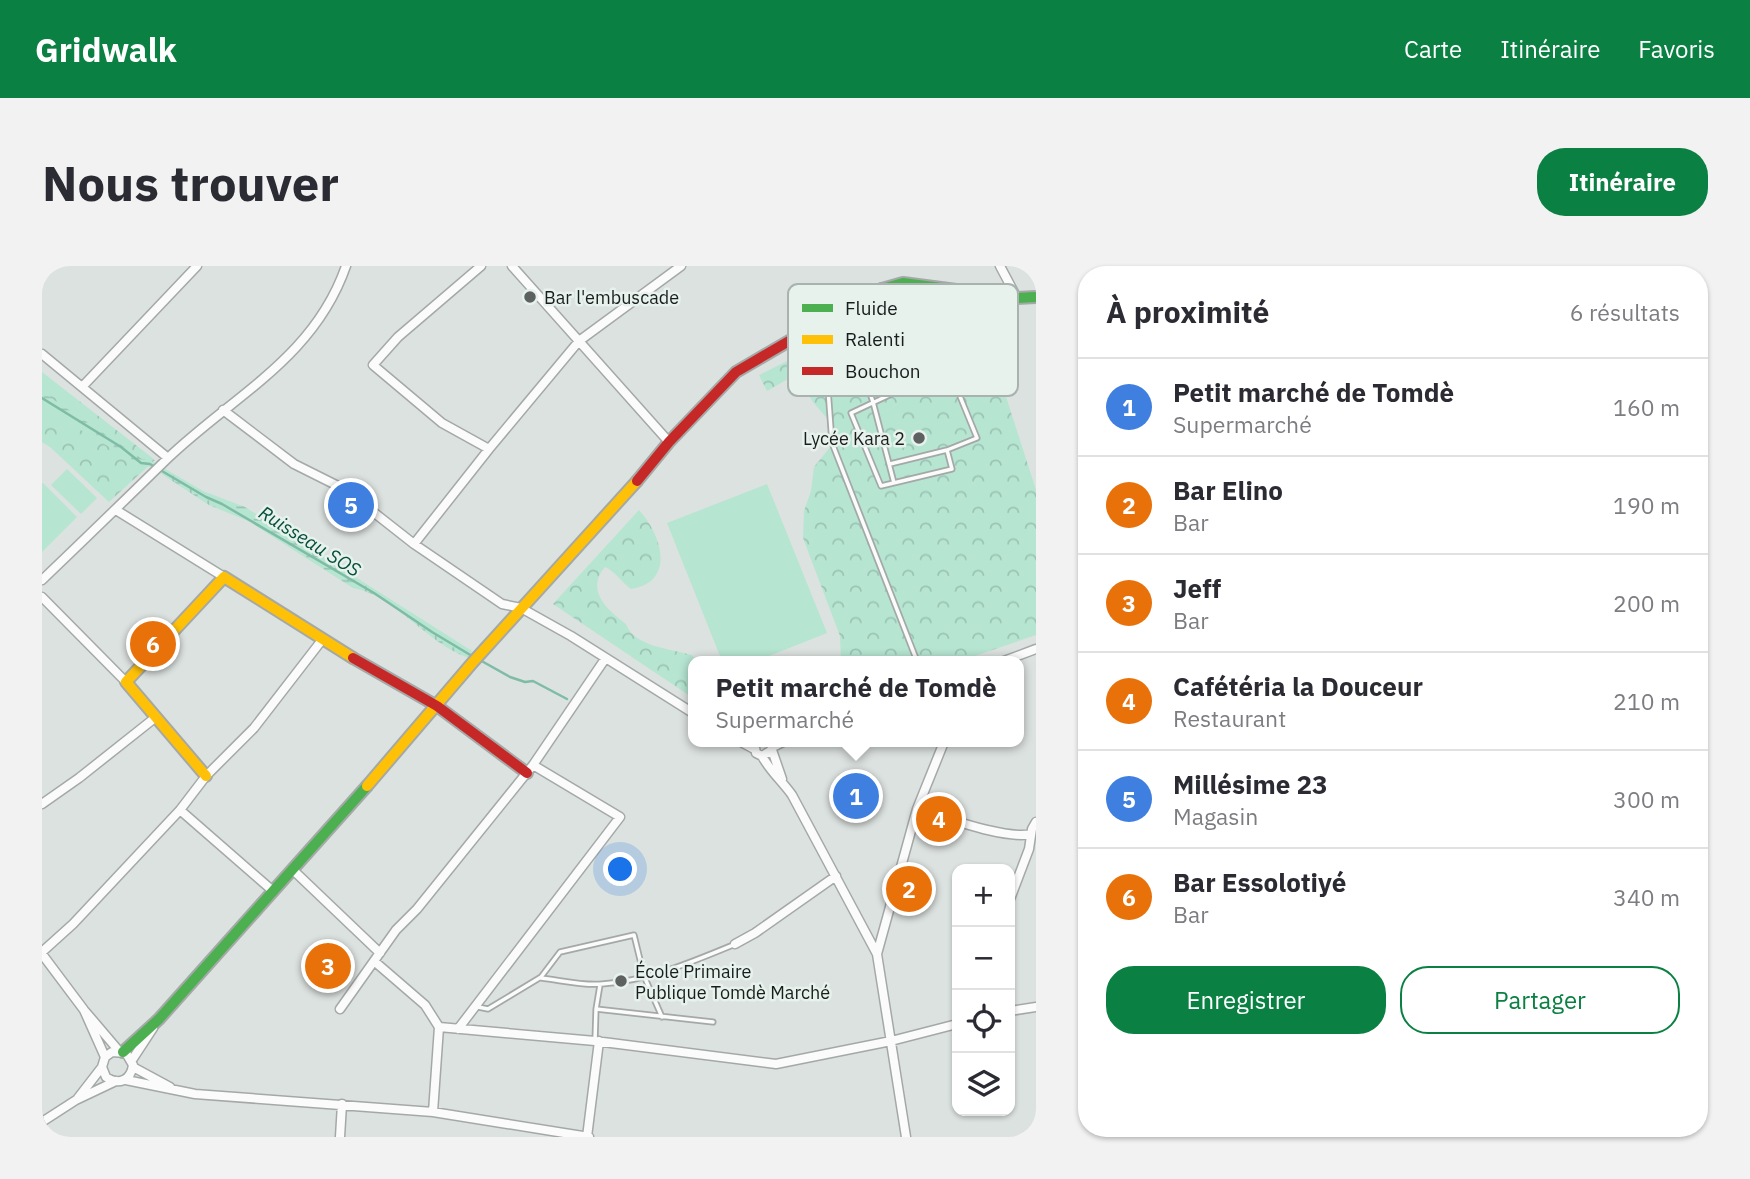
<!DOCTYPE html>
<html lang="fr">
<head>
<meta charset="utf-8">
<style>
	:root { --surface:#fff; --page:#f2f2f3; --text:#2b2b33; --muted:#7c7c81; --line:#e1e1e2; --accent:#0b8043 }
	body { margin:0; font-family:"IBM Plex Sans",sans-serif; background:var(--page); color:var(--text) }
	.controls { position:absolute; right:21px; bottom:21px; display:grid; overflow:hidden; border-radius:14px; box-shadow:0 2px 5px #0004 }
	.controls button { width:63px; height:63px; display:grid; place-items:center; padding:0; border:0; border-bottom:2px solid var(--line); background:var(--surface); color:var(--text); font:35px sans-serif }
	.you { position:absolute; left:579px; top:604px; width:24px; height:24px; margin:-18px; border:5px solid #fff; border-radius:50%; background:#1a73e8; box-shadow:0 0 0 10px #1a73e833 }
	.badge { display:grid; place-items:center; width:46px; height:46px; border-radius:50%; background:var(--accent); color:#fff; font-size:23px; font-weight:700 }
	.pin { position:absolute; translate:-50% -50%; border:4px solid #fff; box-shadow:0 2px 7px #0006 }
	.popup { position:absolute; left:646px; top:390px; width:336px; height:91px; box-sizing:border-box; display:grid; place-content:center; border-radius:14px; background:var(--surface); filter:drop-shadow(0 2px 5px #0005); font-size:23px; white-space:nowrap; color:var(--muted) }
	.popup b { font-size:26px; color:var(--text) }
	.popup::after { content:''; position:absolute; left:50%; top:100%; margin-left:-14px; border:14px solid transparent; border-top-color:var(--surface) }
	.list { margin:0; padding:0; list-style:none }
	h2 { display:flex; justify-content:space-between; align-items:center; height:91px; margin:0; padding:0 28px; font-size:30px }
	h2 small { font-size:23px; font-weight:400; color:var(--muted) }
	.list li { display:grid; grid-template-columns:46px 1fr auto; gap:21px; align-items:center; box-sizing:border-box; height:98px; padding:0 28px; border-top:2px solid var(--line) }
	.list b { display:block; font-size:26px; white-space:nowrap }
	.list p { margin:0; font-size:23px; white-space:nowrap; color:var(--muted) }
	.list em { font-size:23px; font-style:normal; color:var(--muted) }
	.actions { display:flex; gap:14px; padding:21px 28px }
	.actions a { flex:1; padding:16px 0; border:2px solid var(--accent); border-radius:28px; text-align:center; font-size:24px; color:var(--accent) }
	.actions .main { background:var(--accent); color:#fff }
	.icon { flex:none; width:38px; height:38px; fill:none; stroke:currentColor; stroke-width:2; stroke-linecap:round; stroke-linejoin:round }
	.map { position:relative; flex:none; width:994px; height:871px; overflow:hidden; border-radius:28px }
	header { display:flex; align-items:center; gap:42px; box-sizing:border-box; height:98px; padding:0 35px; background:var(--accent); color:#fff }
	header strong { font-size:33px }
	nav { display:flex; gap:38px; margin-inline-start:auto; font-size:24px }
	.intro { display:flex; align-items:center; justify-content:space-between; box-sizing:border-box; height:168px; padding:0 42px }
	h1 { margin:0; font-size:49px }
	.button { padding:18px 32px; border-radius:28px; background:var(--accent); color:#fff; font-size:24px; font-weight:700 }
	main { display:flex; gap:42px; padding:0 42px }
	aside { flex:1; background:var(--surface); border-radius:28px; box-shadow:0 2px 5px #0004 }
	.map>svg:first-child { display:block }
</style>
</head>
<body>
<header>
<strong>Gridwalk</strong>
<nav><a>Carte</a><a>Itinéraire</a><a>Favoris</a></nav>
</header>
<div class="intro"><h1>Nous trouver</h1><a class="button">Itinéraire</a></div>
<main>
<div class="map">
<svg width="994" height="871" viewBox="0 0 994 871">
	<defs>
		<pattern id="forest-crowns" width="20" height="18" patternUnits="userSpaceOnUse" patternTransform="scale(1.75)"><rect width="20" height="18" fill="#b6e5d2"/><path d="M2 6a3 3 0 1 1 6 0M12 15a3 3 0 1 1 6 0" fill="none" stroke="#9cc4b4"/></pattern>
		<pattern id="wetland-marsh" width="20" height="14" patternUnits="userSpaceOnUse" patternTransform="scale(1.75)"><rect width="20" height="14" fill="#b6e5d2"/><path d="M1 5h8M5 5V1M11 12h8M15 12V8" fill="none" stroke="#9cc4b4"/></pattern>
	</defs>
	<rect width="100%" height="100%" fill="#dce2df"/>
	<path fill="#b6e5d2" d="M25,203L55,232L39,248L9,219Z
		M1,217L35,251L0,286V218Z
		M725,218L785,367L714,395H680L625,257Z"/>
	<path fill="url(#forest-crowns)" d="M930,43L942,62L994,224V369L918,395H799L798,370L761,272L762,245L769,225L772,201L789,180V157L771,136L753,109L725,125L717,109L838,49Z
		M0,106L113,194L67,236L8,181L0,176Z
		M597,244C620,269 634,316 589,323C579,316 574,306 563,301C543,324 565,344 584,358C592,381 630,383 650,389L654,395H651V432L511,338Z"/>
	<path fill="url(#wetland-marsh)" d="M0,126L100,193H106L161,225L203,241L430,385L427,392C385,378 353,329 311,322L206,255L167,239L109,201L94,197L2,142Z"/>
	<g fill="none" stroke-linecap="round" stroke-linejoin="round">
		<path stroke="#7fbca5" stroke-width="2.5" d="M0,132L79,181L99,197L108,198L164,231L180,238L332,327L390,366L430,390
			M436,393L468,411L483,416L491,415L525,433"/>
		<defs>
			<path id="lane" d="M821,108L831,136L852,217
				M903,110L858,124L809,147L839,220L910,203L905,184
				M848,198L905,184L935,172L915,123L909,126L890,78L786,123L790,177L875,395
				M499,712C518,714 541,720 560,718C605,715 650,696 691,679
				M436,741L446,743L499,711L518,686L592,669L602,710L620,751
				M554,743L671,756
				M553,775L554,743L558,719"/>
			<path id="street" d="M439,0L356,71L331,99L400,157L447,183L537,75L639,0
				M470,0L627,176
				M958,0L975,32
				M0,88L126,192
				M40,121L155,0
				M181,144L252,198L302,223L372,278L460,338L479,342L529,370L651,447
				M74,244L182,311
				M372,278L447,183
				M0,314C42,274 84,233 126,192C192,129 272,92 304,0
				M0,331L84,416
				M962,395L994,383
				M699,476L712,483
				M712,476L714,487L720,490L730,484L729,476
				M731,481L741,476
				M730,484L740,513
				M720,490C728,505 740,515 750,529L835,688L864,871
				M0,538L37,512L114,451
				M875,543C903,551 963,574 989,568
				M138,544L231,625
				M251,604L338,687
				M968,633L987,583L990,563L994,556
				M693,678L713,667L794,610
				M0,686L31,658L138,544L164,510L212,462L280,374
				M0,688L42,744L77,785
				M835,688L875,543L902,476
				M332,695L383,739L397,761L391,846
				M298,743L354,664L375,643L491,499L563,393
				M42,744L63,791L60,801L64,811C77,820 89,814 91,799L84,787L70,786L63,791
				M968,745L994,741
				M397,761L553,775L734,798L849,775L915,758
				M416,763L578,551L491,499
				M90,794L111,762
				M91,801L128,821
				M84,814L153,828L391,846L547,871
				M36,832L60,801
				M0,856L34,834L74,815
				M298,871L300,838
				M545,871L557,775"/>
			<path id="fast" d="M840,23L861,17L975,32L994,31
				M81,786L117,753L325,520"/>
			<path id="slow" d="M164,510L84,416L182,311L311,392
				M325,520L431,396L595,215"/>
			<path id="jam" d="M595,215L627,176L694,106L771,61L817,30L840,23
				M311,392L395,440L485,507"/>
		</defs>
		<use href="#lane" stroke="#a4a9a7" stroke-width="7"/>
		<use href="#street" stroke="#a4a9a7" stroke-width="11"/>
		<use href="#fast" stroke="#a4a9a7" stroke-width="14"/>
		<use href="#slow" stroke="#a4a9a7" stroke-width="14"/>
		<use href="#jam" stroke="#a4a9a7" stroke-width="14"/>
		<use href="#lane" stroke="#fafbfa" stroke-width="3.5"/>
		<use href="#street" stroke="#fafbfa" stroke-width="8"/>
		<use href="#fast" stroke="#4caf50" stroke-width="10"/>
		<use href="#slow" stroke="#ffc107" stroke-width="10"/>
		<use href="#jam" stroke="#c62828" stroke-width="10"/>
	</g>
	<g fill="#5d6260" stroke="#e7f2ed" stroke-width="2.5">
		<circle cx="488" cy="31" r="7"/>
		<circle cx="877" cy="172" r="7"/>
		<circle cx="579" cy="715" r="7"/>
	</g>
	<g text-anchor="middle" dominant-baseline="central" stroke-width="5" stroke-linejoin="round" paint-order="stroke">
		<g font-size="18" fill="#191d1c" stroke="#e7f2ed" text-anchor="start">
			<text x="502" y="31">Bar l'embuscade</text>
			<text x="863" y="172" text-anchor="end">Lycée Kara 2</text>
			<text x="593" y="705">École Primaire<tspan x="593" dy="21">Publique Tomdè Marché</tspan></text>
		</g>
		<g font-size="19" font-style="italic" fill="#064f3b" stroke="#e7f2ed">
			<text transform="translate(268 275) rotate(32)">Ruisseau SOS</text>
		</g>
	</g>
	<rect x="746" y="18" width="230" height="112" rx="10" fill="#e7f2ed" stroke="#a9b2ae" stroke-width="2"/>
	<rect x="760" y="38" width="31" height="8" fill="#4caf50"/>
	<rect x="760" y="69" width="31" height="9" fill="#ffc107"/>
	<rect x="760" y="101" width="31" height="8" fill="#c62828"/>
	<g font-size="19" fill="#191d1c">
		<text x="803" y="49">Fluide</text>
		<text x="803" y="80">Ralenti</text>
		<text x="803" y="112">Bouchon</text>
	</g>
</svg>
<div class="controls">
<button>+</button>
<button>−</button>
<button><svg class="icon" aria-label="locate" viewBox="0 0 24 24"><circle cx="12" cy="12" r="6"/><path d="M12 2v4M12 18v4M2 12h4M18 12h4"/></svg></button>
<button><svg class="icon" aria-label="layers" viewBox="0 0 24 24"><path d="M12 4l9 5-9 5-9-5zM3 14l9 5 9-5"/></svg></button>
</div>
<div class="you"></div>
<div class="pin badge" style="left:814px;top:530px;background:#3f7fe0">1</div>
<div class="popup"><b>Petit marché de Tomdè</b>Supermarché</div>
<div class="pin badge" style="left:867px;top:623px;background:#e8710a">2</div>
<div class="pin badge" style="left:286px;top:700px;background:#e8710a">3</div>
<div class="pin badge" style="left:897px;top:553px;background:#e8710a">4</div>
<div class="pin badge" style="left:309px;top:239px;background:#3f7fe0">5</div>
<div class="pin badge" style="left:111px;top:378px;background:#e8710a">6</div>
</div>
<aside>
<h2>À proximité<small>6 résultats</small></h2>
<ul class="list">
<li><span class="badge" style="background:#3f7fe0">1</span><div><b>Petit marché de Tomdè</b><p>Supermarché</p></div><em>160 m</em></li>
<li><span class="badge" style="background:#e8710a">2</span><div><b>Bar Elino</b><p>Bar</p></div><em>190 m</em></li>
<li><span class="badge" style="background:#e8710a">3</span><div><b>Jeff</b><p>Bar</p></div><em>200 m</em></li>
<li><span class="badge" style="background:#e8710a">4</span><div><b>Cafétéria la Douceur</b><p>Restaurant</p></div><em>210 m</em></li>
<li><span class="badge" style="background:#3f7fe0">5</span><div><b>Millésime 23</b><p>Magasin</p></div><em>300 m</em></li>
<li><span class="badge" style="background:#e8710a">6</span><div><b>Bar Essolotiyé</b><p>Bar</p></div><em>340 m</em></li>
</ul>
<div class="actions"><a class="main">Enregistrer</a><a>Partager</a></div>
</aside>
</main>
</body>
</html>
